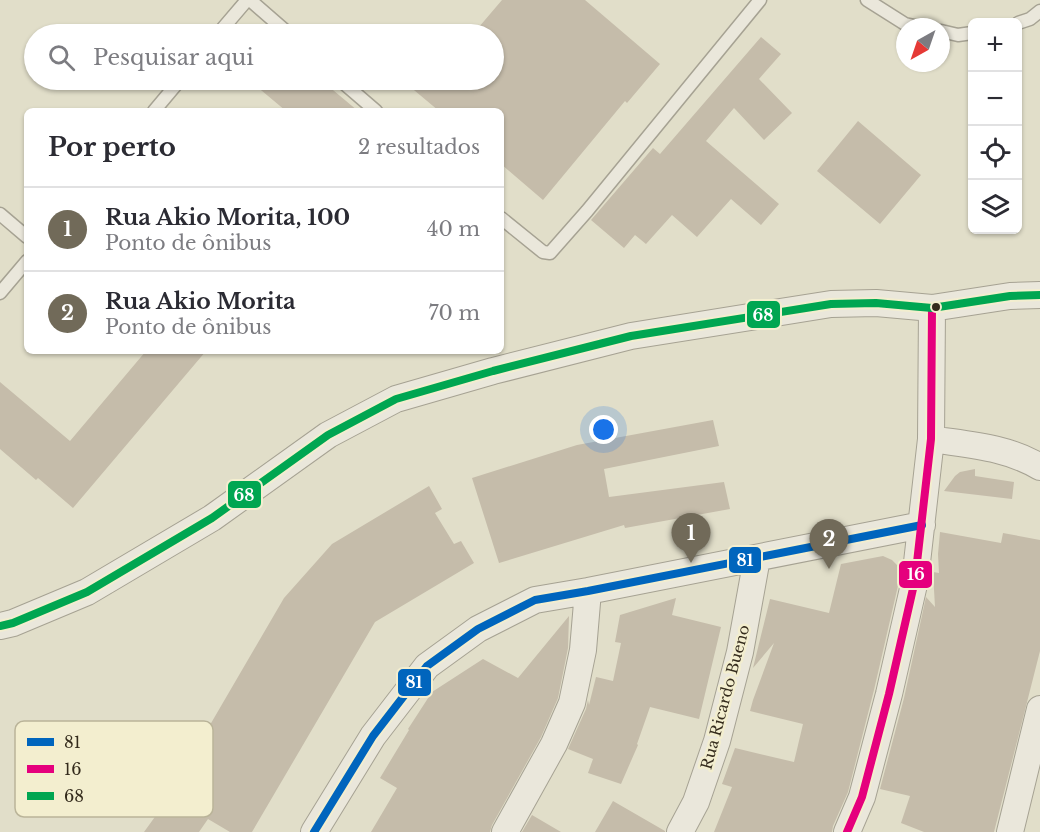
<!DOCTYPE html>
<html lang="pt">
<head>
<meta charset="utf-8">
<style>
	:root { --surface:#fff; --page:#f7f7f7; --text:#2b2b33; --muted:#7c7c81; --line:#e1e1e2; --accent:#716a59 }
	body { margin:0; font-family:"Libre Baskerville",serif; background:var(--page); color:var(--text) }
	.controls { position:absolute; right:18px; top:18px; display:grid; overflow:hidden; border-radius:9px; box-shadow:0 2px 4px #0004 }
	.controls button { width:54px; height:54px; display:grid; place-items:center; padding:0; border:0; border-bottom:2px solid var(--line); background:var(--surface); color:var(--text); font:30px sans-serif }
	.compass { position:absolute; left:896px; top:18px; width:54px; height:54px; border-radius:50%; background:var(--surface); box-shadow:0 2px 4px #0004; rotate:220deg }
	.you { position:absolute; left:604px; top:430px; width:21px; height:21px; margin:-15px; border:4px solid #fff; border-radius:50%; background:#1a73e8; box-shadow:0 0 0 9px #1a73e833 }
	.badge { display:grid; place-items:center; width:39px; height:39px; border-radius:50%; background:var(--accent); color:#fff; font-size:20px; font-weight:700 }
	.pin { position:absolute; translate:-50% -50px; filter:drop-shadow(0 2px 3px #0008) }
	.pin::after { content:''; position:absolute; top:32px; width:21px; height:18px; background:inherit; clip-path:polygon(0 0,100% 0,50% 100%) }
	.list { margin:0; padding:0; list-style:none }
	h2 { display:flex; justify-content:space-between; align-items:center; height:78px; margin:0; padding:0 24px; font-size:26px }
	h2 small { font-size:20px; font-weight:400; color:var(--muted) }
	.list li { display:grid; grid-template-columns:39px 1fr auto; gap:18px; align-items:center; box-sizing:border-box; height:84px; padding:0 24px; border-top:2px solid var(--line) }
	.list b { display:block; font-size:22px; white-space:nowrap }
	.list p { margin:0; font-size:20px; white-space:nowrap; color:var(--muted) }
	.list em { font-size:20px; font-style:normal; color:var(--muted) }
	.icon { flex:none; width:33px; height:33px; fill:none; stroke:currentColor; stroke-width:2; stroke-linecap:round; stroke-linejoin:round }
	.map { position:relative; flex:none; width:1040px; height:832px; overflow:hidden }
	.search { position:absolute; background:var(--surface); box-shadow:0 2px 4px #0004; left:24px; top:24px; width:480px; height:66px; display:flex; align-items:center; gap:15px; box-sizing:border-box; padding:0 21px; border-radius:33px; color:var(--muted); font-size:22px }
	.panel { position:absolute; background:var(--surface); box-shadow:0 2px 4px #0004; left:24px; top:108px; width:480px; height:246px; border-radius:9px }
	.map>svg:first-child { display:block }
</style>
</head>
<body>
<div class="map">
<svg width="1040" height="832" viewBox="0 0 1040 832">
	<rect width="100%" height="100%" fill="#e1dec9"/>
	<path fill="#c5bcaa" d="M502,0H585L660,64L627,103L625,101L543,200L501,164V111H439L402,80H494V34H473Z
		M761,37L781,54L759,79L792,113L764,140L734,108L706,141L779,204L761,225L731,199L697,237L672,215L646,244L635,235L624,248L591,220L653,148L660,154Z
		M249,80H321L358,111H286Z
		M858,121L921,175L880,224L817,171Z
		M146,351H206L73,508L38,478L36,480L0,449V382L70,441Z
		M713,420L719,446L604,469L609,497L724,482L730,509L625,528L624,525L499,563L472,478L577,445Z
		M975,469V476L1014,482L1012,499L944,491L955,476L960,472Z
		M429,486L442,509L435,513L454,544L461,541L474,563L375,622L252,832H230L208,819L199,832H144L157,814L156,813L168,797L284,598L332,544Z
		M940,532L1001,543L1003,533L1040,540V651L994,832H924L901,823L910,796L880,789L904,698L926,597L935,607L933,572L939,573L938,554Z
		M883,556L892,560L901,569L900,577L874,690L848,792L833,826L832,832H714L732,787L722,784L735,748L794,762L803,724L750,711L753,700L774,643L753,668L770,599L829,613L841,564Z
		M676,598L672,615L721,627L699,719L650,707L637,744L638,745L621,784L588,773L593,759L568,749L586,709L588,700L589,705L596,677L613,681L621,643L615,642L620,615Z
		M569,616L568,648L558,698L541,737L492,825L490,832H371L397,788L380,778L409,730L408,729L432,692L483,659L518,678Z
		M613,801L665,831V832H595Z
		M532,815L561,832H522Z"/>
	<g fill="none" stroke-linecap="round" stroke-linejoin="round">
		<defs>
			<path id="lane" d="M250,0L289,34
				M867,0L905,24L919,27
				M1018,23L1030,19L1040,11
				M941,31L958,35L972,33
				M218,34L247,0
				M340,80L376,111
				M154,111L180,80
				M0,214L27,237
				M501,218L543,252L550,253L587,211L760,0
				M0,293L27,261"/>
			<path id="street" d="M931,439C969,445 1007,447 1040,467
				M0,626L13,623L87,592L212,518L328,435L396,399L493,371L631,336L831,304L876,303L932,308L1010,296L1040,295
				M314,832L373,736L427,666L478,629L535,600L588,591L922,525
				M505,832L554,744L572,703L583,650L588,591
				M680,832L696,802L717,741L740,652L757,558
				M847,832L862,797L889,694L915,580L931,439L932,308
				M1010,832L1040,709"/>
		</defs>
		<use href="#lane" stroke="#a6a293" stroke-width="15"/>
		<use href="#street" stroke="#a6a293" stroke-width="28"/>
		<use href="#lane" stroke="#eae7db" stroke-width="12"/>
		<use href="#street" stroke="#eae7db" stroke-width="26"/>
		<defs>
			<path id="bus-1" d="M314,832L373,736L427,666L478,629L535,600L588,591L922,525"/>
			<path id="bus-2" d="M847,832L862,797L889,694L915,580L931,439L932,308"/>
			<path id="bus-3" d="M0,626L13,623L87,592L212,518L328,435L396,399L493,371L631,336L831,304L876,303L932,308L1010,296L1040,295"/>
		</defs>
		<use href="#bus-1" stroke="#f3eecf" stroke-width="12"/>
		<use href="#bus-2" stroke="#f3eecf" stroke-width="12"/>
		<use href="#bus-3" stroke="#f3eecf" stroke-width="12"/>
		<use href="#bus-1" stroke="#0065bd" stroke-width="8"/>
		<use href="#bus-2" stroke="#e5007d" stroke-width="8"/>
		<use href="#bus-3" stroke="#00a651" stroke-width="8"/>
	</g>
	<circle fill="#342b1c" stroke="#f3eecf" stroke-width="2" cx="936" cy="307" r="5"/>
	<g text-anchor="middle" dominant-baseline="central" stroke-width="5" stroke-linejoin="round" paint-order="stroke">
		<g font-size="15" fill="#342b1c" stroke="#f3eecf">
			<text transform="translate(725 697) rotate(-75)">Rua Ricardo Bueno</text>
		</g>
	</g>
	<rect x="15" y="721" width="198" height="96" rx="9" fill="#f3eecf" stroke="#bab499" stroke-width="1.5"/>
	<rect x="27" y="738" width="27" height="8" fill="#0065bd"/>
	<rect x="27" y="765" width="27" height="8" fill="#e5007d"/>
	<rect x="27" y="792" width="27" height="8" fill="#00a651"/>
	<g font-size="16" fill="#342b1c">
		<text x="64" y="748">81</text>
		<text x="64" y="775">16</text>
		<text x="64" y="802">68</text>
	</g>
	<g stroke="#f3eecf" stroke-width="2">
		<rect x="746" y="300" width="35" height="29" rx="6" fill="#00a651"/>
		<rect x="227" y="480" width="35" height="29" rx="6" fill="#00a651"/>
		<rect x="728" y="546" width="34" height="28" rx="6" fill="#0065bd"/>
		<rect x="898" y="560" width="35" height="29" rx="6" fill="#e5007d"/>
		<rect x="397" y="668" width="35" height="29" rx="6" fill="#0065bd"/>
	</g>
	<g font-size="16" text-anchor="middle" font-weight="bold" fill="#fff">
		<text x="763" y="321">68</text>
		<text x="244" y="501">68</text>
		<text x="745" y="566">81</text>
		<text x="916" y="580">16</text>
		<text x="414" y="688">81</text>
	</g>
</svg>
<div class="controls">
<button>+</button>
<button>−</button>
<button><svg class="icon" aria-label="locate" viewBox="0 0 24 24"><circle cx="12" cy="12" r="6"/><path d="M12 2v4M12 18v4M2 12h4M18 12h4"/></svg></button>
<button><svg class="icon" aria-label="layers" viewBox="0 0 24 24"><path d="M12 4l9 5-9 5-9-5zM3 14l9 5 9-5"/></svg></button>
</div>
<svg class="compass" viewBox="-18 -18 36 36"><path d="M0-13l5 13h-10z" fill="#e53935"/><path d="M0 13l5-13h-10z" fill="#7c7c81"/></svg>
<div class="you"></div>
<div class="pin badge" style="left:691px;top:563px">1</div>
<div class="pin badge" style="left:829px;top:569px">2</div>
<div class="search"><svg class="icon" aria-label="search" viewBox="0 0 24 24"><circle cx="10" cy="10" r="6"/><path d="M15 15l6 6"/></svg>Pesquisar aqui</div>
<section class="panel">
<h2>Por perto<small>2 resultados</small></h2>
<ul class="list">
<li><span class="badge">1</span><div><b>Rua Akio Morita, 100</b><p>Ponto de ônibus</p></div><em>40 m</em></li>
<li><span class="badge">2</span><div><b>Rua Akio Morita</b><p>Ponto de ônibus</p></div><em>70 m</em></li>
</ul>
</section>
</div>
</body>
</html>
